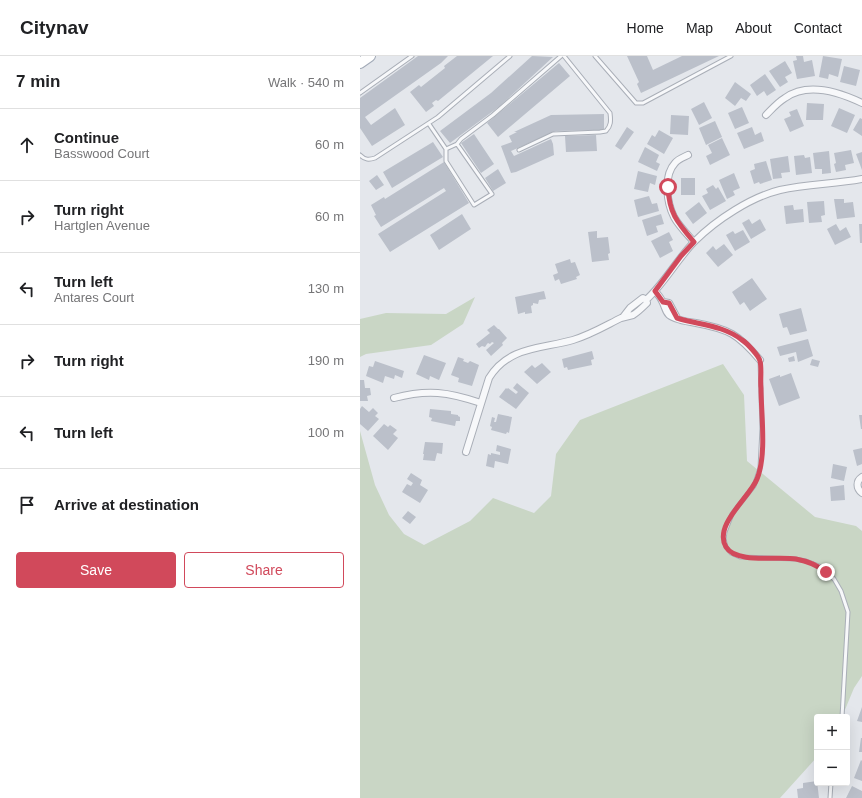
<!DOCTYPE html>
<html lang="en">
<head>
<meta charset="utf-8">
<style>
	:root { --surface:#fff; --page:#f6f6f6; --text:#202124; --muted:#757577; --line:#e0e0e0; --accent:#d1495b }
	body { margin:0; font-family:Helvetica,sans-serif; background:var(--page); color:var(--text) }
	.controls { position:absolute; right:12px; bottom:12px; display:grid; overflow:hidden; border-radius:4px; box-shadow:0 4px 16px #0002 }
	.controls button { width:36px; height:36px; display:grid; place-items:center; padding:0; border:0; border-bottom:1px solid var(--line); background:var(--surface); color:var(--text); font:20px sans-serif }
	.stop { position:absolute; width:12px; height:12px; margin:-9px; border:3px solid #d1495b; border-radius:50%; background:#fff }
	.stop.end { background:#d1495b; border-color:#fff; box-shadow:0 1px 4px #0008 }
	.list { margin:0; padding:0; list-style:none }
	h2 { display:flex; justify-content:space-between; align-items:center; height:52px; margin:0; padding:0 16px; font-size:17px }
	h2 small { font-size:13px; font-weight:400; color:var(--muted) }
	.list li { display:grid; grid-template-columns:26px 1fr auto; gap:12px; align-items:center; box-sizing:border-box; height:72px; padding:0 16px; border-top:1px solid var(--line) }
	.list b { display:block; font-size:15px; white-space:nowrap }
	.list p { margin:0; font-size:13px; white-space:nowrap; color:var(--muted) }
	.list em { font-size:13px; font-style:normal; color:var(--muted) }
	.actions { display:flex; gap:8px; padding:12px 16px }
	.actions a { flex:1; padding:9px 0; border:1px solid var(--accent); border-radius:4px; text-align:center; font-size:14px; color:var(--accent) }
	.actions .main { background:var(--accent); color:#fff }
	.icon { flex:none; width:22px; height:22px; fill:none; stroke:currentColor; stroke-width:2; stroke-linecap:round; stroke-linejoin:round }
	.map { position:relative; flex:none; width:502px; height:742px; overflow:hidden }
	header { display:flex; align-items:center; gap:24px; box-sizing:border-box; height:56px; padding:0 20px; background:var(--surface); border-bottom:1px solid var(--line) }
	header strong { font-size:19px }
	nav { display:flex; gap:22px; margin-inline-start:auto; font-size:14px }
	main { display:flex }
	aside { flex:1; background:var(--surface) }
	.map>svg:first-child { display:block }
</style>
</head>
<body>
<header>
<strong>Citynav</strong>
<nav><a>Home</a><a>Map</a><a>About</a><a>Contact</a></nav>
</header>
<main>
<aside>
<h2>7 min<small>Walk · 540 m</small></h2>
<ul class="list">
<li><svg class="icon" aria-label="ahead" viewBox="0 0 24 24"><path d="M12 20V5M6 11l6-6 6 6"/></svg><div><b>Continue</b><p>Basswood Court</p></div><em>60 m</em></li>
<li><svg class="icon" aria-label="right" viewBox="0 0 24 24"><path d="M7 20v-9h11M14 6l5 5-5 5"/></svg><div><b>Turn right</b><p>Hartglen Avenue</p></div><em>60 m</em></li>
<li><svg class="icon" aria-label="left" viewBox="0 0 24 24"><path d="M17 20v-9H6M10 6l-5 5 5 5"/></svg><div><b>Turn left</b><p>Antares Court</p></div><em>130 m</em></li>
<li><svg class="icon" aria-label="right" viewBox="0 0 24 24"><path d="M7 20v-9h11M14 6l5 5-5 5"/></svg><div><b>Turn right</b></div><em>190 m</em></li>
<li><svg class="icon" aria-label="left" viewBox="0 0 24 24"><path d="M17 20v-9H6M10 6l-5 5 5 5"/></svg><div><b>Turn left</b></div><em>100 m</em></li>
<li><svg class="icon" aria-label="arrive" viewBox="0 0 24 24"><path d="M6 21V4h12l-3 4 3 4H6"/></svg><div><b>Arrive at destination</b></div></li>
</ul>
<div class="actions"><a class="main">Save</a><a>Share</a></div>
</aside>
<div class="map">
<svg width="502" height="742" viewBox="0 0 502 742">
	<rect width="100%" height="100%" fill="#e4e7ec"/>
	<path fill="#c9d6c5" d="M115,241L103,268L71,289L6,298L0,301V263L26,257L86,258Z
		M363,308L384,339L387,405L455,461L496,470L502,475V620L494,632L482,661H457V701L420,742H0V375L15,429L29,459L44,478L64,489L110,465L133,442L174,457L191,440L196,398L220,364Z"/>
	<path fill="#bbc0ca" d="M58,0H88L81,7L5,61L11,69L35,52L45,69L12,90L0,72V42Z
		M97,0H133L78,45L76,44L72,47L74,50L66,56L50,36L59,29L61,31L85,12L84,10Z
		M172,0L193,1L140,50L90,87L80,75L131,37Z
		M267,0H287L293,14L322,0H359L281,37L277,28L279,26Z
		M436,0H443L444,6L452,4L455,20L437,23L433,5L437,4Z
		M463,0L482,3L478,21L469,18L468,23L459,21Z
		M425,5L432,17L425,21L428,26L420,31L409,15Z
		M199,7L210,20L138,81L127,67Z
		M484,10L500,14L496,30L480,26Z
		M405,18L416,34L407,40L404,35L397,40L390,29Z
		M375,26L391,38L386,45L381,42L375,50L365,42Z
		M344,46L352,62L339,69L331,53Z
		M447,47L464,48L463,64H446Z
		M382,51L389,67L375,73L368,57Z
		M479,52L495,59L487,77L471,70Z
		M437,53L444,70L430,76L424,63L431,60L429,56Z
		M244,58V74L196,75L151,95L154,100L191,83L193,88L194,99L156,116L151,117L141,90L152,86L149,80L157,76H154L191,59Z
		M311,59L329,60L328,79L310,78Z
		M500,62L502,63V80L493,74Z
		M355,65L362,81L346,89L339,72Z
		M267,71L274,76L261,94L255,90Z
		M392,71L395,79L401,76L404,85L384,93L377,77Z
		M299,74L313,82L304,98L287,88L292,79L295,81Z
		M114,78L134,108L121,117L101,87Z
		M236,79L237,95L206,96L205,80Z
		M362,82L370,99L350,109L346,100L352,97L348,89Z
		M73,86L83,101L32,132L23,116Z
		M285,91L299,99L296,106L300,108L297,115L278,106Z
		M491,94L494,107L485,109L486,114L476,116L474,108L476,107L474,97Z
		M469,95L471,117L462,118V113H455L453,97Z
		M502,96V114L496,98Z
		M444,99L445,102L450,101L452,117L436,119L434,100Z
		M428,100L430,116L421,117L422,122L413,123L410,103Z
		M406,105L412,124L400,128L399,126L394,128L390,115L395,113L394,108Z
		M84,106L109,147L30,196L18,178L86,135L84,132L21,171L14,160L16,159L11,149L24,141L25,143Z
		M138,113L146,127L133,135L125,122Z
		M278,115L297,120L295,129L290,127L288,136L274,133Z
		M374,117L380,132L373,135L375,139L367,143L359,124Z
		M17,119L24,129L16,134L9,125Z
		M321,122H335V139H321Z
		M353,129L356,133L358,131L366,145L350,154L342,140L348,137L346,133Z
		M289,140L292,148L297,147L299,155L278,161L274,144Z
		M474,143H484V147L493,146L495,161L477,163Z
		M464,145L465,159L461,160L462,166L449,167L447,146Z
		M339,146L347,157L333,168L325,157Z
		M433,149L434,154L443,153L444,166L426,168L424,150Z
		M102,158L111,173L79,194L70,179Z
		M301,158L304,168L296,170L298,176L287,180L282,164Z
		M389,163L392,168L400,163L406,174L391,183L382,167Z
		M476,168L480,175L486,171L491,181L475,189L467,173Z
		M499,168H502V187H500Z
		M383,174L390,186L375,195L366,179L373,175L375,178Z
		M237,175V182L248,181L250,197L248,198L249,204L232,206L228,176Z
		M309,176L313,184L309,186L313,195L300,202L291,185Z
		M364,188L373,199L358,211L346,197L353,190L356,194Z
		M210,203L211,207L215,206L220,219L216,221L217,223L201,228L199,223L195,225L193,219L198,217L195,208Z
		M392,222L407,243L390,255L384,246L380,249L372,236Z
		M184,235L186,243L179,244L178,248L173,247V249L171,250L172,257L165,258V256L158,258L155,241Z
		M441,252L447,275L430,279L427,271L423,272L419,258Z
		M134,269L138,273H139L147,282L142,287L143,289L131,300L126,294L134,287L132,286L130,288L128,287L127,288L125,291L122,290L119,292L116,288L130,277L127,274Z
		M448,283L453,300L438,306L436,296L420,300L417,291Z
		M232,295L234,303L231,304L232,309L208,314L207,311L204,312L202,303Z
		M64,299L86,307L79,324L70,320L69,324L56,318Z
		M434,300L435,305L429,306L428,302Z
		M98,301L104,303L103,305L108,307L110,305L119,309L112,330L98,326L99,322L91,319Z
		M452,303L460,305L458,311L450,309Z
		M15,305L44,315L42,322L35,319L34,323L25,320L23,327L6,320L9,310L13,311Z
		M182,307L191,316L177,328L164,316L172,309L175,312Z
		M431,317L440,342L419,350L409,323L420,319V321Z
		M0,324H4L5,332H10L11,339L7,340L8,345H0Z
		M157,327L169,337L156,353L139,341L146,332L147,333L148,332L156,338L158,336L153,332Z
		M2,350L9,356L13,352L18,357L15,360L19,363L8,375L0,368V353Z
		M70,353L91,355V358L98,359V360L100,361V365H96L95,370L71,365L72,362L69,361Z
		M138,358L152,361L149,377L147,376L146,378L131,374L132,371L130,370L132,361L135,362L134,366H136Z
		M499,359H502V373H501Z
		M24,368L28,371L30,369L37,374L33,378L38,382L28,394L13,380Z
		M65,386L83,387L82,398L77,397L75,405L63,404L64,398H63Z
		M137,389L151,393L148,408L135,405L134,412L126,410L128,398L131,399V397L140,399V396L136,395Z
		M502,392V408L497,410L493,394Z
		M473,408L487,411L484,425L471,422Z
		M51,417L62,424L60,429L68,434L60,447L42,436L47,428L51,430L53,427L47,423Z
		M484,429L485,444L471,445L470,431Z
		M48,455L56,461L50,468L42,462Z
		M502,651V666L497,665Z
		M501,682H502V696H499Z
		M501,704L502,705V725L494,722Z
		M457,725L459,742H438L437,733L443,732V727Z
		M492,730L502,735V742H486Z"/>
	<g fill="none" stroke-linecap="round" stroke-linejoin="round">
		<defs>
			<path id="lane" d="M235,0L276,47H283L371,0
				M0,37L52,0
				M69,68L86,93V105L114,149L132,138L97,88L86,93
				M97,88L101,83L133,59L201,0
				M159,94L193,78L240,76L246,75C251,70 251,65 250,57L204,0
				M0,99C5,104 9,104 15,102L78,61L150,0
				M400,304L402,373L400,412L394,430L372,458L365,476L364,483L366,491L371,497L380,501L435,503L446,505L459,510L474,523L481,535L488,556L482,661
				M470,742L471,727"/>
			<path id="street" d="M406,59C412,53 418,46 425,42C447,26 479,36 502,47
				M328,99C324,101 318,103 315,107C303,120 307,147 314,161C319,170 327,178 334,186
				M295,235C298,239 301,242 302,245C305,250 305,255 309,259C314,263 329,266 336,267C369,273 378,278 400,304
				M303,246L309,247L317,262
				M263,261L270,252L283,242L286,244
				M34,342C68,333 88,336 121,347
				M106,396L129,322C149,290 181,293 213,284C230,279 245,270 261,262C265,261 269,260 273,259C278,256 283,251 287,247L286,244C305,227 317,203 335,185C356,164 391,141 420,134C447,128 475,128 502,123
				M502,421C496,425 496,432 502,437"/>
			<path id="primary" d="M0,7L10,0"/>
		</defs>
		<use href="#lane" stroke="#a9aeb7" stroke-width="5"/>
		<use href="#street" stroke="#a9aeb7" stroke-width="8"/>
		<use href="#primary" stroke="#a3abb8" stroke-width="12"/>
		<use href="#lane" stroke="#f7f8fa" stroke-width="3"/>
		<use href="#street" stroke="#f7f8fa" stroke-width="6"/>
		<use href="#primary" stroke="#fff" stroke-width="10"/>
	</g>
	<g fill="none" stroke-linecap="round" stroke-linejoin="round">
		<path stroke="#d1495b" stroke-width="5" d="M308,131C309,157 317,166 334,186L321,200L295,235L303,246L309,247L317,262C339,269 363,269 382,284C387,287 399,300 400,305C402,313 400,324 401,332C401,357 407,399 397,423C390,441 353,469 366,491C376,508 419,500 436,503C447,505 457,509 466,516"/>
	</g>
</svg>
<div class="controls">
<button>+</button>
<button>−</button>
</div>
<div class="stop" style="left:308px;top:131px"></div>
<div class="stop end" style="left:466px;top:516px"></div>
</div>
</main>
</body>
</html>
